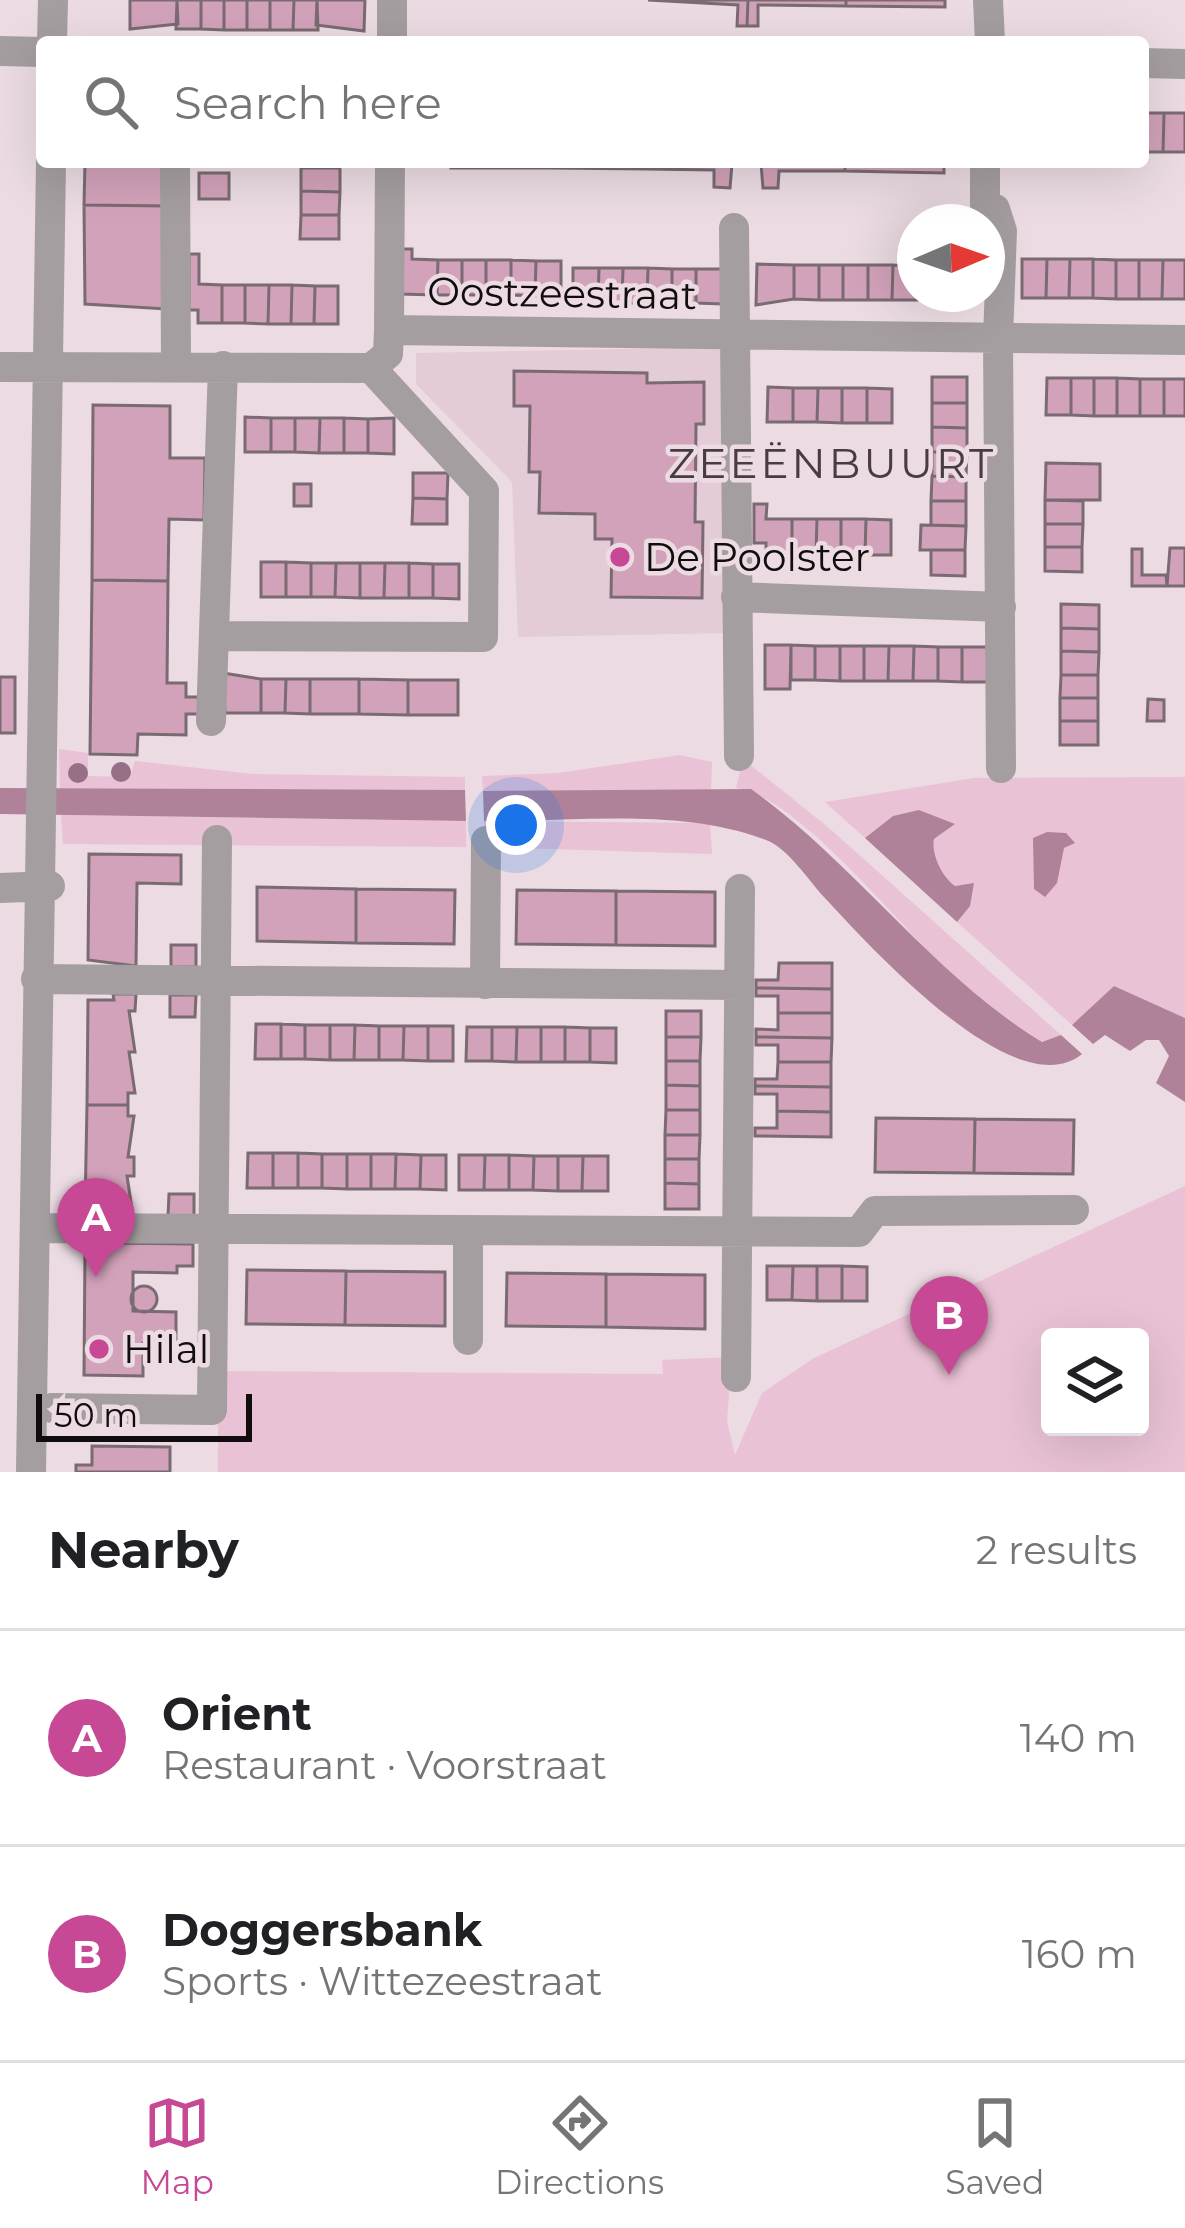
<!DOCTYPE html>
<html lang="en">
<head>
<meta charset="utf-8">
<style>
	:root { --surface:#fff; --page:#f2f2f2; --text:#202124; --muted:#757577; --line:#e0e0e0; --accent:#c74894 }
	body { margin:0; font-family:Montserrat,sans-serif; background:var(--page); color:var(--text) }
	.controls { position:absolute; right:36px; bottom:36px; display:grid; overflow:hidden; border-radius:12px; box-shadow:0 12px 48px #0002 }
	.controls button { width:108px; height:108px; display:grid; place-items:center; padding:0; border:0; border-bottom:3px solid var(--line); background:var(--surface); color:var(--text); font:60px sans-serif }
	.compass { position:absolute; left:897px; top:204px; width:108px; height:108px; border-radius:50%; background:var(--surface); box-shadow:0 12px 48px #0002; rotate:88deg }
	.scale { position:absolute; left:36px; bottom:30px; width:216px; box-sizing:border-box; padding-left:12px; border:6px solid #110c0e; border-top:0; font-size:33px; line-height:42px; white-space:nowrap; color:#110c0e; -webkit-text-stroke:9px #ecdbe3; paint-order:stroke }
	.you { position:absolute; left:516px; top:825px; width:42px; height:42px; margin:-30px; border:9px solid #fff; border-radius:50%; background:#1a73e8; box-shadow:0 0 0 18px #1a73e833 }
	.badge { display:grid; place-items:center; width:78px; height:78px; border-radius:50%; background:var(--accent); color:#fff; font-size:39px; font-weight:700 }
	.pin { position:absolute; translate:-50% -99px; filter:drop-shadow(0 3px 6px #0008) }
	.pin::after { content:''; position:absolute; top:63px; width:42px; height:36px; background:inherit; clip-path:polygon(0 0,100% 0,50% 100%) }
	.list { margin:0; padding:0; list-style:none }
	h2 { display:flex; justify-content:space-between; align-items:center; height:156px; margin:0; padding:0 48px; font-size:51px }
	h2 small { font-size:39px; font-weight:400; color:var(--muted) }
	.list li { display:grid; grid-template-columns:78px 1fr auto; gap:36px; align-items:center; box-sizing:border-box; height:216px; padding:0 48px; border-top:3px solid var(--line) }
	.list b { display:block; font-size:45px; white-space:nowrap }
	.list p { margin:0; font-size:39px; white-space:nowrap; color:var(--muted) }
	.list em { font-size:39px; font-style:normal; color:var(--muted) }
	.icon { flex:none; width:66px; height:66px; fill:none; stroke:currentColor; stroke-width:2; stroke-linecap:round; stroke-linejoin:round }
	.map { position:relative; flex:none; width:1185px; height:1472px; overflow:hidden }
	.search { position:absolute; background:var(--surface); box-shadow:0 12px 48px #0002; left:36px; right:36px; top:36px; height:132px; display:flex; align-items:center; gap:30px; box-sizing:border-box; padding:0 42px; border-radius:12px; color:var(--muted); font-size:45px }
	.sheet { height:588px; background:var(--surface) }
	nav { display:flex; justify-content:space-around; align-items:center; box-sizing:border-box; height:168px; border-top:3px solid var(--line); background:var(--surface); font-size:33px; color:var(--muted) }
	nav a { display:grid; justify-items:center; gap:6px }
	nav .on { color:var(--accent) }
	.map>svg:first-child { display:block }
</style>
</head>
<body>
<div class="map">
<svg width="1185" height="1472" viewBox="0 0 1185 1472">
	<rect width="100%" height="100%" fill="#ecdbe3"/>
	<path fill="#e3cbd7" d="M723,347L726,633L518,637L512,482L416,384V353Z"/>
	<path fill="#e9c2d5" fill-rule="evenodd" d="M59,749L88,753V776L130,777L135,761L252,774L465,777V790L60,788Z
		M680,755L712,762L711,791H483L482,776L558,773Z
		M743,759L829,828L1061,1035L1042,1042C1003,1017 965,987 932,955C891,914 791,793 736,788Z
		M1185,777V1018L1114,986L1072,1025L957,922L973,884L955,886C942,877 931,854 934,839L954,825L893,816L865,838L825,802L974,778Z
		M61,815L466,821V847L63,844Z
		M484,821L710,823L712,854L484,847Z
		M1185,1186V1472H218V1392L227,1371L663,1374L662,1360L732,1357L727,1421L735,1455L762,1393L814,1358ZM1050,1337H1140V1427H1050Z"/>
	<path fill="#b08299" d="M0,788L465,790L466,821L0,814Z
		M751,789C856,864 931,974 1042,1042L1061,1035L1082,1054C1015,1109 866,942 824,897C808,880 788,848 766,840C681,807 574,822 484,821L483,791Z
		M919,810L955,824L934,839C931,854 942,877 955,886L974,883L970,906L957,922L865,838L893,816Z
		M1047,832L1066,833L1075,843L1064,848L1057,883L1045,897L1034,889L1033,838Z
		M1114,986L1185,1018V1102L1156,1083L1169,1056L1159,1040H1146L1130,1051L1105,1035L1093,1044L1072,1025Z"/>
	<path fill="#d2a2ba" stroke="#796b71" stroke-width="3" d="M130,0H177L178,24L130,29Z
		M177,0H201V29H176Z
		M201,0H224V30L201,29Z
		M224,0H247V30H224Z
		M247,0H270V30H247Z
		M270,0H294L293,30H270Z
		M294,0H317L318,30H293Z
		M317,0H365L364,31L316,25Z
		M648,0H748L747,26H737L738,5Z
		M748,0H846V6L758,5V26H747Z
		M846,0H945V7L846,6Z
		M1143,113H1164L1163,152H1143Z
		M1164,113H1185V152H1163Z
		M85,162H168L167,206L84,205Z
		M451,162H550V168H451Z
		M550,162H648V169L550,168Z
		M648,162H746V164H732L730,188L714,187V170L648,169Z
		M746,162H845V171H779L778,188H763L761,164Z
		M845,162H944V173L845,171Z
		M301,168H340V192L301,191Z
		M199,173H229V199H199Z
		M301,191L340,192L339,215H301Z
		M84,205L167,206L166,309L85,304Z
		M301,215H339V239H300Z
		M399,249H412V259L438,260L437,295L399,294Z
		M189,254H199V284L222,285V323H198V310H189Z
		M1022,259H1047L1046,298H1022Z
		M1047,259H1070L1069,298H1046Z
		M1070,259H1093V298H1069Z
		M1093,259L1116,260V299L1093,298Z
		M438,260H462V295H437Z
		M462,260H486V295H462Z
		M486,260H511V295H486Z
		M511,260L536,261L535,296L511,295Z
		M1116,260H1139V299H1116Z
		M1139,260H1163L1162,299H1139Z
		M1163,260H1185V299H1162Z
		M536,261H561V295L535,296Z
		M757,264L794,265V299L756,305Z
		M794,265H819V300L794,299Z
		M819,265H843V300H819Z
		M843,265H868V300H843Z
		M868,265H893L892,300H868Z
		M893,265L915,266L917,300H892Z
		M573,268H599L598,302H573Z
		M599,268H623L622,303L598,302Z
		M623,268H648L647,303H622Z
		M648,268L672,269V303H647Z
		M672,269H696V303H672Z
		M696,269H722V304L696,303Z
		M222,285H245V323H222Z
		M245,285H269L268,324L245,323Z
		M269,285H292L291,324H268Z
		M292,285L315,286L314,324H291Z
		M315,286H338V324H314Z
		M514,371L647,373V383L704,382V424H696L695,522H703L702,598L611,597L612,539H595V514L539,513L540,472H529L530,406H514Z
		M932,377H967V403H932Z
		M1047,378H1071V415H1046Z
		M1071,378H1094V416L1071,415Z
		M1094,378H1117V416H1094Z
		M1117,378L1140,379V416H1117Z
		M1140,379H1164V416H1140Z
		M1164,379H1185V416H1164Z
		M768,387L793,388V422H767Z
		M793,388H818L817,422H793Z
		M818,388H842V423L817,422Z
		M842,388H867V423H842Z
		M867,388L892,389V423H867Z
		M932,403H967V428L932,427Z
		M93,405L170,406V458H205L204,520L169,519L168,581L92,580Z
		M245,417L271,418V452H245Z
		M271,418H295V452H271Z
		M295,418H320L319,453L295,452Z
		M320,418H344V453H319Z
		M344,418L368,419V453H344Z
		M394,418V454L368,453V419Z
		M932,427L967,428V452H932Z
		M932,452H967L966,477L932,476Z
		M1046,463L1100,464V500H1045Z
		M413,473H448L447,499L413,498Z
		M932,476L966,477V501H931Z
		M294,484H311V506H294Z
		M413,498L447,499V524H412Z
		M1045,500L1083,501V524H1045Z
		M931,501H966V526L931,525Z
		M754,504H767L766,519H792V554L766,553V543H754Z
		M792,519H817L816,554H792Z
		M817,519H841V554H816Z
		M841,519H866L865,555L841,554Z
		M866,519L891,520V555H865Z
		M1045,524H1083L1082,547H1045Z
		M921,525L966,526L965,550H920Z
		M1045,547H1082V572L1045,571Z
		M1170,548H1185V586H1167Z
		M1132,549H1142V575H1166L1167,586H1132Z
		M931,550H965V576L931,575Z
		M261,562H286V597H261Z
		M286,562L311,563V597H286Z
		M311,563H336L335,597H311Z
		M336,563H360V598L335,597Z
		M360,563H385L384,598H360Z
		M385,563H409V598H384Z
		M409,563L433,564V598H409Z
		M433,564H459V599L433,598Z
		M92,580L168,581L167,683H186V697H200L199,714H186V735L138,734L137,755L90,754Z
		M1061,604L1099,605V629L1061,628Z
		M1061,628L1099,629V652L1061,651Z
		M765,645H791L790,689H765Z
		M791,645L815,646V680H791Z
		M815,646H840V681L815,680Z
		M840,646H864V681H840Z
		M864,646H889L888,681H864Z
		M889,646H914L913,681H888Z
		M914,646L938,647V681H913Z
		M938,647H962V682L938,681Z
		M962,647H988V682H962Z
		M1061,651L1099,652L1098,675H1061Z
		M223,673L261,679V713H225Z
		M1061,675H1098V698H1060Z
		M0,677H15V733H0Z
		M261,679H286L285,713H261Z
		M286,679H310V714L285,713Z
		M310,679H359V714H310Z
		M359,679L408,680V715L359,714Z
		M408,680H458V715H408Z
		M1060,698H1098V721H1060Z
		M1148,699L1164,700V721H1147Z
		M1060,721H1098V745H1060Z
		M89,854L181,855V884L137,883L136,966L88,960Z
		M257,887L356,889V943L257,941Z
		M356,889L455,890L454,944L356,943Z
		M517,890L616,891V945L516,944Z
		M616,891L715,892V946L616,945Z
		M171,945H196V967H171Z
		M779,963H832V989L756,988V980H778Z
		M756,988L832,989V1013H778V996H756Z
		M113,994H136L135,1011H129L135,1052H129L135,1093H128V1105H87L88,1000H114Z
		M170,995H196L195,1017H170Z
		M666,1011H701V1037H666Z
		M778,1013H832V1038L756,1037V1029L778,1030Z
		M256,1024H281V1059H255Z
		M281,1024L305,1025V1059H281Z
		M305,1025H330V1060L305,1059Z
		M330,1025H355L354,1060H330Z
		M355,1025L379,1026V1060H354Z
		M379,1026H404L403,1060H379Z
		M404,1026H428V1061L403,1060Z
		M428,1026H453V1061H428Z
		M467,1027H492V1061H466Z
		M492,1027H517L516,1062L492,1061Z
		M517,1027H541V1062H516Z
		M541,1027H565V1062H541Z
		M565,1027L590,1028V1062H565Z
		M590,1028H616V1063L590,1062Z
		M666,1037H701L700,1061H666Z
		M756,1037L832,1038L831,1062H778V1045H756Z
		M666,1061H700V1086L666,1085Z
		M778,1062H831V1087L755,1086V1079H777Z
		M666,1085L700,1086V1110H666Z
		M755,1086L831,1087V1112L777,1111V1094H755Z
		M87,1105H128V1116H134L128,1157H134V1176H127L133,1215L85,1209Z
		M666,1110H700V1135H665Z
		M777,1111L831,1112V1137L755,1136V1128H777Z
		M876,1118L975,1119L974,1173L875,1172Z
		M975,1119L1074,1120L1073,1174L974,1173Z
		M665,1135H700L699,1159H665Z
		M248,1153H273V1188H247Z
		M273,1153H298V1188H273Z
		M298,1153L322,1154V1188H298Z
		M322,1154H347V1189L322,1188Z
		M347,1154H371V1189H347Z
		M371,1154H396L395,1189H371Z
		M396,1154L421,1155L420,1189H395Z
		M421,1155H446V1190L420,1189Z
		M459,1155H485L484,1190H459Z
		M485,1155H509V1190H484Z
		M509,1155L534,1156L533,1190H509Z
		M534,1156H558V1191L533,1190Z
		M558,1156H583L582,1191H558Z
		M583,1156H608V1191H582Z
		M665,1159H699V1184L665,1183Z
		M665,1183L699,1184V1209H665Z
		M169,1194H194V1216H168Z
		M100,1243L193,1244V1266H177V1273L133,1272V1311L176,1312V1343H143V1376L84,1375L85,1249H100Z
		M767,1266H793L792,1300H767Z
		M793,1266H817V1301L792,1300Z
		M817,1266H842V1301H817Z
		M842,1266L867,1267V1301H842Z
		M247,1270L346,1271L345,1325L246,1324Z
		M346,1271L445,1272V1326L345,1325Z
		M507,1273L606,1274V1327L506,1326Z
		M606,1274L705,1275V1329L606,1327Z
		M131 1299a13 13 0 1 1 26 0a13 13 0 1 1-26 0Z
		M92,1446L170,1447V1472H76V1465H92Z"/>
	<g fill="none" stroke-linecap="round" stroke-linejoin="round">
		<path stroke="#a59ea1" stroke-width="30" d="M988,0L990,42
			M52,42L53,0
			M392,42V0
			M0,51L42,52
			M1143,63L1185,64
			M175,162L176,366
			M985,162V205L995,209L1002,231L998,338L1001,768
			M734,228L739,756
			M389,330L390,162
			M0,367L371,368L388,354L389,330L1185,340
			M736,597L1001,607
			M214,636L483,637L484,491L371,368
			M211,721L223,366
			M0,888L50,886
			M36,979L739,985
			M485,984L486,841
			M35,1228L859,1232L875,1211L1074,1210
			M468,1230V1340
			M736,1377L740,889
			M52,1408L212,1410L217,840
			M31,1472L51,162"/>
	</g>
	<g fill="#977087">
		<circle cx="121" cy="772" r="10"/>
		<circle cx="78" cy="773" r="10"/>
	</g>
	<g fill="#c74894" stroke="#ecdbe3" stroke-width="4.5">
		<circle cx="620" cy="557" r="12"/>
		<circle cx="99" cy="1349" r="12"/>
	</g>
	<g text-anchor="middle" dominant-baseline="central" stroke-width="9" stroke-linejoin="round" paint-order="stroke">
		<g font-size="39" fill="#110c0e" stroke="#ecdbe3">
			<text transform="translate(562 293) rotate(1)">Oostzeestraat</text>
		</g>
		<g font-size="39" fill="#110c0e" stroke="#ecdbe3" text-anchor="start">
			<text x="644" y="557">De Poolster</text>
			<text x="123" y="1349">Hilal</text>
		</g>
		<g font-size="42" letter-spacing="3" fill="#483b41" stroke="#ecdbe3">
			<text x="832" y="463">ZEEËNBUURT</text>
		</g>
	</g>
</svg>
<div class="controls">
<button><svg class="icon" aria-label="layers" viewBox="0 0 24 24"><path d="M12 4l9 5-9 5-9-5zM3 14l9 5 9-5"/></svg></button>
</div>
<svg class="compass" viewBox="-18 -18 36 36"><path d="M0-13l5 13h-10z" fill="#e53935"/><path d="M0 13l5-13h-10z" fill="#757577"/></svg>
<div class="scale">50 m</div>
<div class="you"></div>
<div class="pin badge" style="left:96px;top:1277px">A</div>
<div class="pin badge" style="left:949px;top:1375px">B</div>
<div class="search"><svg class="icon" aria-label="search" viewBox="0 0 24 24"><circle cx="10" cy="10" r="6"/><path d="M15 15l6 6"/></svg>Search here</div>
</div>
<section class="sheet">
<h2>Nearby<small>2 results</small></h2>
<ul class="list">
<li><span class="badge">A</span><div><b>Orient</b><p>Restaurant · Voorstraat</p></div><em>140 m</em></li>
<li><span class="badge">B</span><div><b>Doggersbank</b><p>Sports · Wittezeestraat</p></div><em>160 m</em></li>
</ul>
</section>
<nav>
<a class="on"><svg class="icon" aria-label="map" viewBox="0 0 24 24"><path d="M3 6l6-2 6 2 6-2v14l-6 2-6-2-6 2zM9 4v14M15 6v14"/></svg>Map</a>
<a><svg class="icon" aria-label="directions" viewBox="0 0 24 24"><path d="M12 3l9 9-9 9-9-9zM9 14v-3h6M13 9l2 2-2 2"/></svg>Directions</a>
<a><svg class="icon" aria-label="saved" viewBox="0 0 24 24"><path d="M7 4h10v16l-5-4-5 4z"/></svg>Saved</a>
</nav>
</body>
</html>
